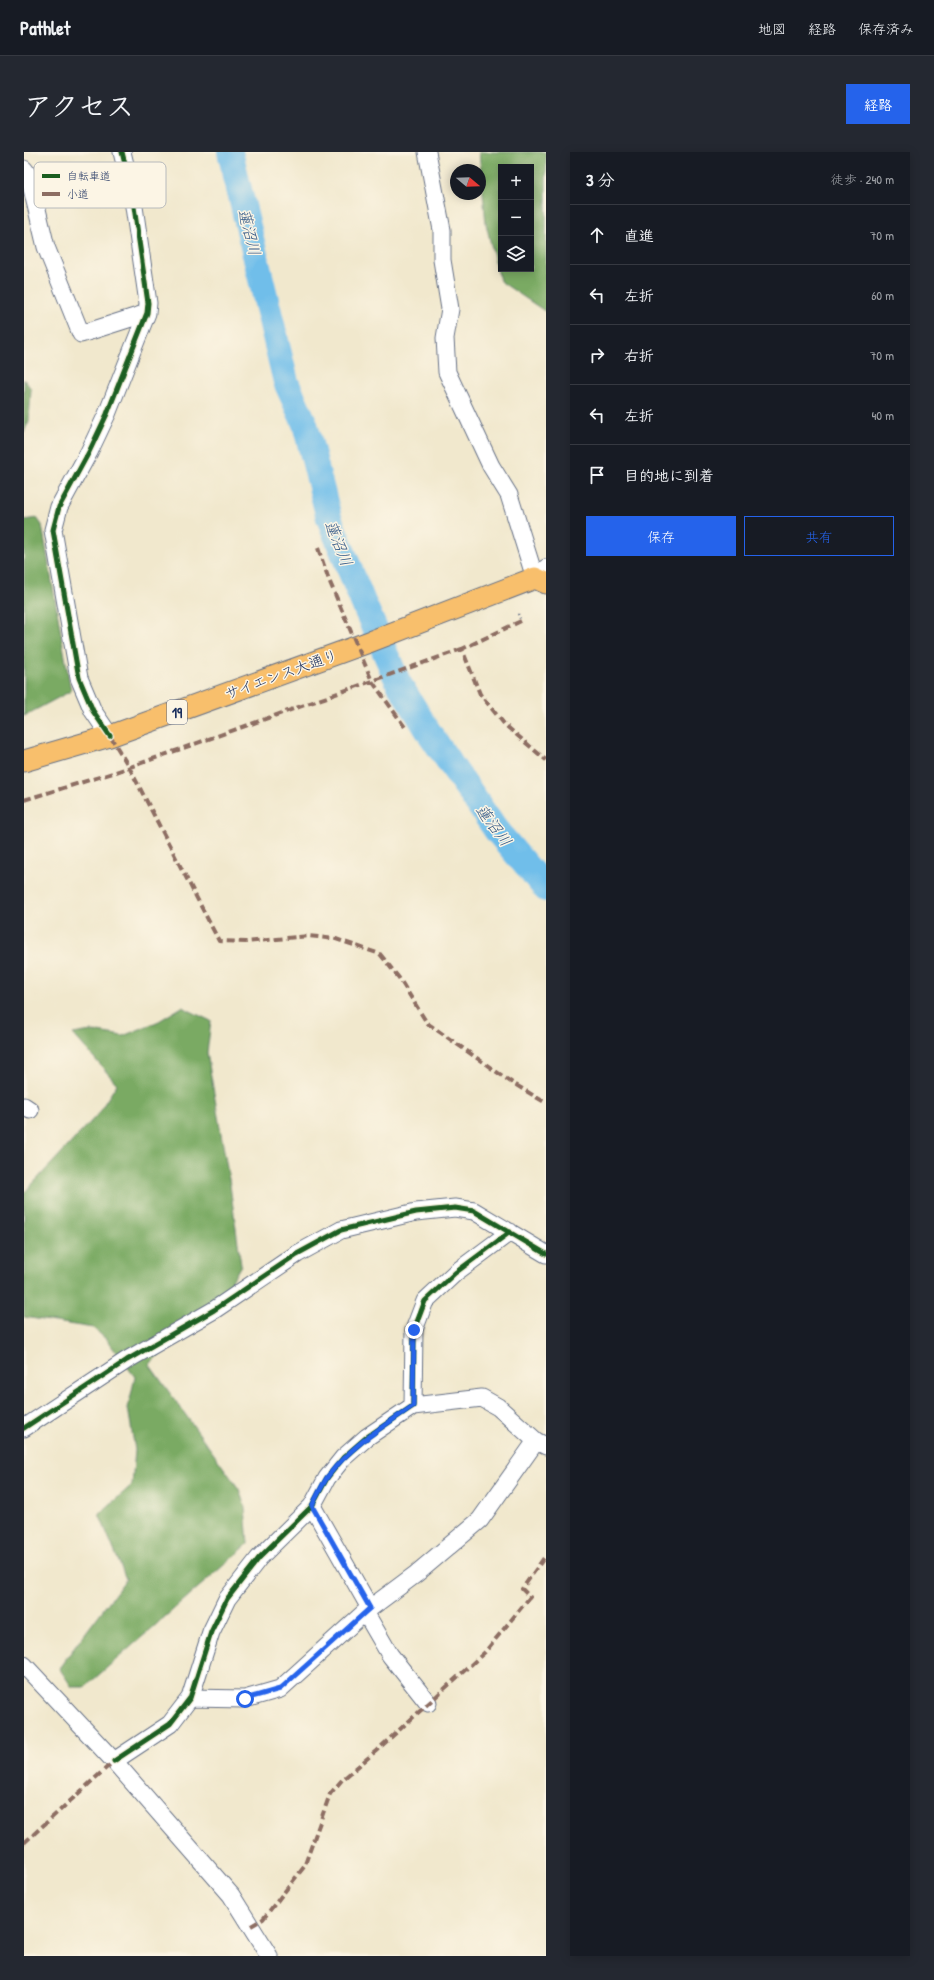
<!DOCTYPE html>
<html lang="ja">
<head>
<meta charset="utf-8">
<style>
	:root { --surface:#171b24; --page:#242831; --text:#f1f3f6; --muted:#9ea1a6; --line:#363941; --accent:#2563eb }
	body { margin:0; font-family:"Patrick Hand","Klee One",sans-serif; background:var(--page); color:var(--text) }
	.controls { position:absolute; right:12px; top:12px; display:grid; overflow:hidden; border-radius:0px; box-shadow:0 2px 10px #0003 }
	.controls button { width:36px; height:36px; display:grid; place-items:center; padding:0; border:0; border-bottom:1px solid var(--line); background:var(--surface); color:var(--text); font:20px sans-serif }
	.compass { position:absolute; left:426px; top:12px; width:36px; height:36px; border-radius:50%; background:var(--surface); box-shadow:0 2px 10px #0003; rotate:109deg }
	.stop { position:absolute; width:12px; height:12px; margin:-9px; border:3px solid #2563eb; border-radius:50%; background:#fff }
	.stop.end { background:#2563eb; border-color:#fff; box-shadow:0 1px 4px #0008 }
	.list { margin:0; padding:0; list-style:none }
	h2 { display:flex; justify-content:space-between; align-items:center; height:52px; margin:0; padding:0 16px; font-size:17px }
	h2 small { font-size:13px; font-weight:400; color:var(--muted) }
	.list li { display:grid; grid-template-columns:26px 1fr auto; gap:12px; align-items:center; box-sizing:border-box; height:60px; padding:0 16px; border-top:1px solid var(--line) }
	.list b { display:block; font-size:15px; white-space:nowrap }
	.list em { font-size:13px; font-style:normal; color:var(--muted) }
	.actions { display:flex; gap:8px; padding:12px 16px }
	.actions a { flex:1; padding:9px 0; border:1px solid var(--accent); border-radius:0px; text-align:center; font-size:14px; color:var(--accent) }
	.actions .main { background:var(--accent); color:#fff }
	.icon { flex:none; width:22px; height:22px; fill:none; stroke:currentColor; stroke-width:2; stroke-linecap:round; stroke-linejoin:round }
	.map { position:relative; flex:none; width:522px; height:1804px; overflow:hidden; border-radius:0px }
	header { display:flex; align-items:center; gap:24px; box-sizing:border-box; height:56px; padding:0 20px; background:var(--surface); border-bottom:1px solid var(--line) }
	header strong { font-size:19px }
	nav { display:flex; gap:22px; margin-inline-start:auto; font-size:14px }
	.intro { display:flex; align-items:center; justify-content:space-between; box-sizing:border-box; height:96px; padding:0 24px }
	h1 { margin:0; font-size:28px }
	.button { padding:10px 18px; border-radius:0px; background:var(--accent); color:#fff; font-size:14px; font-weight:700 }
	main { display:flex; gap:24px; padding:0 24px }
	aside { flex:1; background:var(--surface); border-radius:0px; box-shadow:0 2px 10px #0003 }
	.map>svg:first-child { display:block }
</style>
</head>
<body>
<header>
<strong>Pathlet</strong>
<nav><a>地図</a><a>経路</a><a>保存済み</a></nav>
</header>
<div class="intro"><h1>アクセス</h1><a class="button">経路</a></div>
<main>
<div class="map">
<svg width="522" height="1804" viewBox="0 0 522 1804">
	<rect width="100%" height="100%" fill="#fcf5e5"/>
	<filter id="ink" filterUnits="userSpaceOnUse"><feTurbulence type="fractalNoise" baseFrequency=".025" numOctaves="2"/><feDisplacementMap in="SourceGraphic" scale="8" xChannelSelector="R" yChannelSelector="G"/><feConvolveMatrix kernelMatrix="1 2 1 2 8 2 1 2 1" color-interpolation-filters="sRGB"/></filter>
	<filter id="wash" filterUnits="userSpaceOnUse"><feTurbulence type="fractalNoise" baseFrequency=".012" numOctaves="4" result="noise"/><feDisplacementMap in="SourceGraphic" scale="16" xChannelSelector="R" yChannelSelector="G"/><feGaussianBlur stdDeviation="0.9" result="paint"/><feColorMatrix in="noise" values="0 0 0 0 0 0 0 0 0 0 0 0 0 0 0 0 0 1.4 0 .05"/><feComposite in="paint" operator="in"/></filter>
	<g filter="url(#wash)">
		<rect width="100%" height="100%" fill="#f1e8cd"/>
		<path fill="#7aaa63" stroke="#4a6c60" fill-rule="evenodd" d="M455,0H522V160L476,129L462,72ZM477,15H507V117H477Z
			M0,227L7,237L5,269L0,280Z
			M13,366L18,373L47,539L0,564V368Z
			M158,855L187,869L183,901L206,1033L217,1113L201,1141L125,1212L215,1337L221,1355L224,1392L61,1535H48L35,1516L102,1427L75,1362L108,1333L111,1298L104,1256L111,1225L82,1187L69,1176L0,1165V1041L73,963L93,932L49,882L67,879L99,884L135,869Z"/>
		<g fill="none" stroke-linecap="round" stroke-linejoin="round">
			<path stroke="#6fbeea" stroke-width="26" d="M206,0L262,230L281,272L305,366L339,450L374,530L406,582L472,678L522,737"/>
		</g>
	</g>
	<g filter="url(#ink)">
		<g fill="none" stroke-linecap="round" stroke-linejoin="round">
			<defs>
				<path id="minor" d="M403,0L418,78V108L426,157L421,186L423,220L467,314L485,343L511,426L522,416
					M0,17L5,24L22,95L57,182L123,161
					M86,584L69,559L55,526L29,378L35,355L65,300L83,262L123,161L124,151L108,41L98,0
					M0,954L6,958
					M389,1254L458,1246L474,1255L512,1289L522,1294
					M0,1276L103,1208L190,1158L273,1102L317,1078L392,1060L431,1056L450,1059L522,1102
					M288,1354L346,1456
					M341,1460L366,1503L404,1551
					M0,1513L90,1609L207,1743L245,1804
					M166,1546L221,1547L256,1537L341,1460L392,1422L456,1368L512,1289
					M90,1609L146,1572L166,1546L187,1480L203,1447L235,1406L288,1354L303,1326L319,1306L343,1285L389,1254L390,1178L401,1149L431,1121L486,1080"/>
				<path id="major" d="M0,609L86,584L345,490L511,426L522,431"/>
			</defs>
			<use href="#minor" stroke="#667085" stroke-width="19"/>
			<use href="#major" stroke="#667085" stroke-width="23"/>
			<path stroke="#667085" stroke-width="2.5" stroke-dasharray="1 3" stroke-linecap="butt" d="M494,462L497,469"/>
			<use href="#minor" stroke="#fff" stroke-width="17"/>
			<use href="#major" stroke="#f8bf6c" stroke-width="21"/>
			<path stroke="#8d6e63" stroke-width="4" stroke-dasharray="8 4" stroke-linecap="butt" d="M294,396L305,428L348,529L383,578
				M497,469L438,497L456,542L481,573L522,608
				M86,584L105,615L195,789L222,790L284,784L312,787L356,802L375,826L403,871L487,930L522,951
				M0,648L92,620L438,497
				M0,1691L90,1609
				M227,1774L239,1767L280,1715L306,1642L318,1628L352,1599L461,1500L506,1445L498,1437L522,1403"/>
			<defs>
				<path id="cycleway" d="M86,584L69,559L55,526L29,378L35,355L65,300L83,262L123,161L124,151L108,41L98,0
					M0,1276L103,1208L190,1158L273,1102L317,1078L392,1060L431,1056L450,1059L522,1102
					M90,1609L146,1572L166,1546L187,1480L203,1447L235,1406L288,1354L303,1326L319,1306L343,1285L389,1254L390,1178L401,1149L431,1121L486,1080"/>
			</defs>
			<use href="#cycleway" stroke="#fcf5e5" stroke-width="8"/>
			<use href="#cycleway" stroke="#1b5e20" stroke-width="5"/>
		</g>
	</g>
	<g fill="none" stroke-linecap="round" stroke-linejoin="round" filter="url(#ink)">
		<path stroke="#2563eb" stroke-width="5" d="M221,1547L256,1537L346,1456L288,1354C293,1344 298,1333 304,1324C327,1294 358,1275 389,1254L390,1178"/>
	</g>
	<g text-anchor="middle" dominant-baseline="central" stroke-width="3" stroke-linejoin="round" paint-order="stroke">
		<rect fill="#fcf5e5" stroke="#5e6a86" stroke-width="1" x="143" y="548" width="20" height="24" rx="3"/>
		<g font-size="14" font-weight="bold" fill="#1b2f5e">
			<text x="153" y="560">19</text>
		</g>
		<g font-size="15" fill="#1b2f5e" stroke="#fcf5e5">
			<text transform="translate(257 522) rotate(-20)">サイエンス大通り</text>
		</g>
		<g font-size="16" font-style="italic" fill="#345a88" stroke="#fcf5e5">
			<text transform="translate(226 80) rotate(76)">蓮沼川</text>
			<text transform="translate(315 391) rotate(68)">蓮沼川</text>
			<text transform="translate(470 673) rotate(53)">蓮沼川</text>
		</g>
	</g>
	<rect x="10" y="10" width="132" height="46" rx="6" fill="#fcf5e5" stroke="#b8babc" stroke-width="1"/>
	<rect x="18" y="22" width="18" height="4" fill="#1b5e20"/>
	<rect x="18" y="40" width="18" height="4" fill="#8d6e63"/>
	<g font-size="11" fill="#1b2f5e">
		<text x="43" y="28">自転車道</text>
		<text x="43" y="46">小道</text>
	</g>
</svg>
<div class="controls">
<button>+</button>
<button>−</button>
<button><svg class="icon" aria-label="layers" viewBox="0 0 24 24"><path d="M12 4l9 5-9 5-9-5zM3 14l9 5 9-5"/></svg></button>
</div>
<svg class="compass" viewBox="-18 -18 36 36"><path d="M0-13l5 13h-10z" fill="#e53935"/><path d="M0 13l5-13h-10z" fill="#9ea1a6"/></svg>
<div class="stop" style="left:221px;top:1547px"></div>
<div class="stop end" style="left:390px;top:1178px"></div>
</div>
<aside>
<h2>3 分<small>徒歩 · 240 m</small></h2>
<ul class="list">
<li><svg class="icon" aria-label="ahead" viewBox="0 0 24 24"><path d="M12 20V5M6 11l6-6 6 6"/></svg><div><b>直進</b></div><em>70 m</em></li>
<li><svg class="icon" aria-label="left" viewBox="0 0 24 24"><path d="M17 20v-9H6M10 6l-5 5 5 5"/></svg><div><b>左折</b></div><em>60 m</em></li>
<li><svg class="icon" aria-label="right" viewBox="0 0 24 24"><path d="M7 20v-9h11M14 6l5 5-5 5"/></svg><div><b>右折</b></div><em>70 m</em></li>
<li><svg class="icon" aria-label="left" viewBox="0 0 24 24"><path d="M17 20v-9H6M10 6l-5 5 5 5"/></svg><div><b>左折</b></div><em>40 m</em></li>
<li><svg class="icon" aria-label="arrive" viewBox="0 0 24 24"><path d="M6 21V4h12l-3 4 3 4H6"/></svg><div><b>目的地に到着</b></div></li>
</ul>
<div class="actions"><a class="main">保存</a><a>共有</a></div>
</aside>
</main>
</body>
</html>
